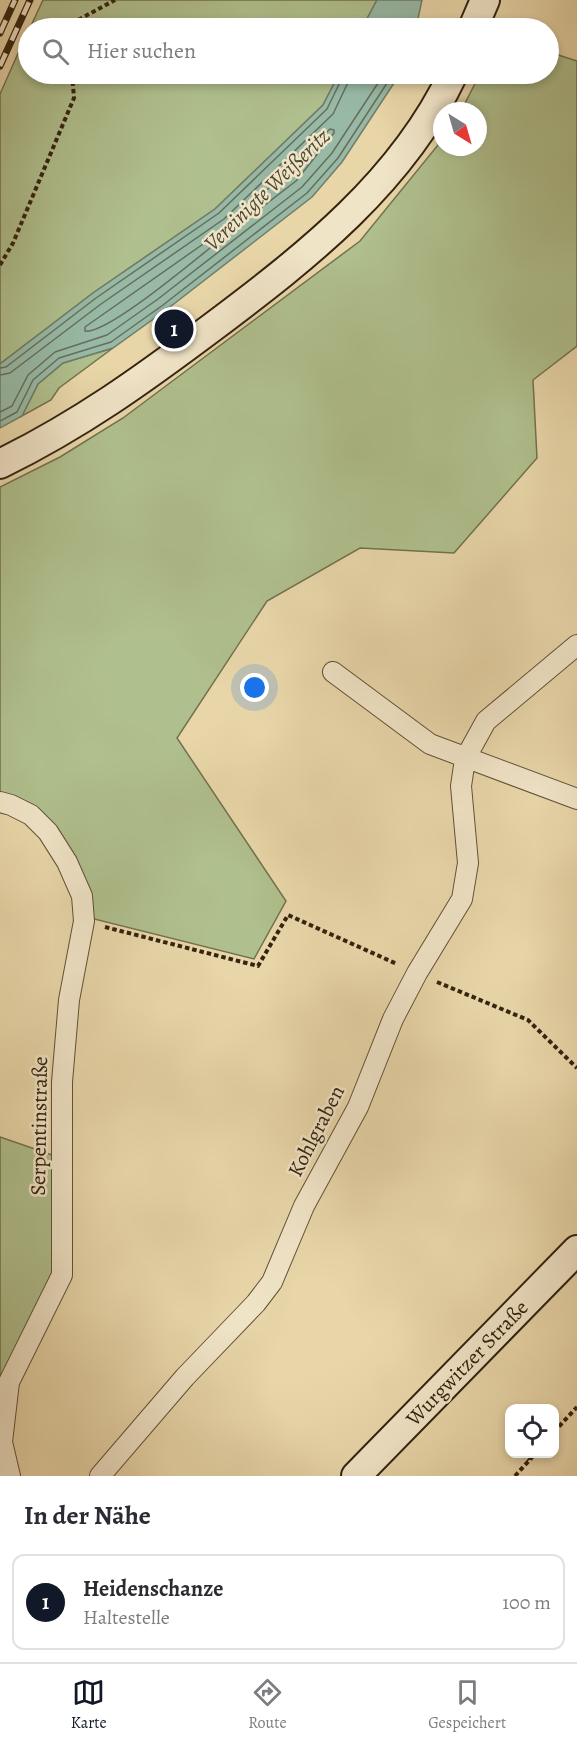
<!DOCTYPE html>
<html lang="de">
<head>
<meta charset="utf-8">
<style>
	:root { --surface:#fff; --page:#f2f2f3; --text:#2b2b33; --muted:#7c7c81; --line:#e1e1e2; --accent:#111827 }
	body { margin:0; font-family:Alegreya,serif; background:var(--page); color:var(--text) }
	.controls { position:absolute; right:18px; bottom:18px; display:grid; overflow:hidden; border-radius:12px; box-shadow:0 3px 9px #0003 }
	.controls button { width:54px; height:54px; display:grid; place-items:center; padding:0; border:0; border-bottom:2px solid var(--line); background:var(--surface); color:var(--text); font:30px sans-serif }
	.compass { position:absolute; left:433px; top:102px; width:54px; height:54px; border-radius:50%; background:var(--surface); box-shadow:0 3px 9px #0003; rotate:143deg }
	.you { position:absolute; left:255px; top:688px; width:21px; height:21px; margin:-15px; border:4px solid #fff; border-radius:50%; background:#1a73e8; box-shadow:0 0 0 9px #1a73e833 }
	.badge { display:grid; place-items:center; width:39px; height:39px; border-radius:50%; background:var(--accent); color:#fff; font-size:20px; font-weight:700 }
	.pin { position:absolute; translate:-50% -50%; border:3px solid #fff; box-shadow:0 2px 6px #0006 }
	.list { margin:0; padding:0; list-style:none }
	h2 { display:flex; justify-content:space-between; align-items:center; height:78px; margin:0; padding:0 24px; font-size:26px }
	h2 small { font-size:20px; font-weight:400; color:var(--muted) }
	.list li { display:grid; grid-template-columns:39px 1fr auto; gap:18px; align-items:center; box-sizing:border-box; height:96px; margin:0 12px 12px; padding:0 12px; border:2px solid var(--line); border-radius:12px }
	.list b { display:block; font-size:22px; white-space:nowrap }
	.list p { margin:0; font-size:20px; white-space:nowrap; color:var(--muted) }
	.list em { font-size:20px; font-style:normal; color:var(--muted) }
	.icon { flex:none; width:33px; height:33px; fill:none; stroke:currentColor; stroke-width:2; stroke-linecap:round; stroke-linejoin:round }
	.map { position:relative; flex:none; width:577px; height:1476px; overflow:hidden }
	.search { position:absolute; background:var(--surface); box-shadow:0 3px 9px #0003; left:18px; right:18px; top:18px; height:66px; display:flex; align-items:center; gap:15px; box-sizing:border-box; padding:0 21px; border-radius:33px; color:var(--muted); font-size:22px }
	.sheet { height:186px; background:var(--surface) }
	nav { display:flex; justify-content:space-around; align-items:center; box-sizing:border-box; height:84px; border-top:2px solid var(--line); background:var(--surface); font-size:16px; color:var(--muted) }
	nav a { display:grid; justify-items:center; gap:3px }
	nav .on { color:var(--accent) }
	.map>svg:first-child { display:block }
</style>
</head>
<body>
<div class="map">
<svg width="577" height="1476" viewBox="0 0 577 1476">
	<rect width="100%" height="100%" fill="#e8d6a9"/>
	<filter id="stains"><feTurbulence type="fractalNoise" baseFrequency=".00333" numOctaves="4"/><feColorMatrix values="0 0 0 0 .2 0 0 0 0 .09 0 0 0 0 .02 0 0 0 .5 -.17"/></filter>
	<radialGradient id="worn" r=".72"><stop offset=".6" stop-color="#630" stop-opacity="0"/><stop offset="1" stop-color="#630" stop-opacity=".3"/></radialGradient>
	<path fill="#afbf8d" stroke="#72714e" stroke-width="1.5" d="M43,0H377L362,28H30Z
		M28,31V74H339L323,105L215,209L93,293L0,364V94Z
		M549,52L577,61V346L533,380L537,458L454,553L360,548L267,601L177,738L286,901L254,959L94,919L87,892L71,856L0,796V487L60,457L123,418L360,241L442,140V147H478V111H461L480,74H548Z
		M113,348L59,388L51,400L22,416L38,384L63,363Z
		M0,1137L61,1158L62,1275L9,1382L0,1476Z"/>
	<path fill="#97b9a6" stroke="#6f7d6a" stroke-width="1.5" d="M377,0H422L416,28H362Z
		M339,74H400L342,162L312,197L166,310L113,348L63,363L38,384L22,416L0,428V364L93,293L215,209L323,105Z"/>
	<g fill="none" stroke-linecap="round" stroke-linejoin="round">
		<path stroke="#666e5a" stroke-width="1.5" d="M330,129L334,130V133L296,181L240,224H236V220Z
			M216,235L220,236V240C198,257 107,335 85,331V327Z
			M0,368L6,367L96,298L219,213L327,109L344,74
			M0,375L10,373L101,304L224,219L333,114L352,74
			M0,412L12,406L28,375L55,352L107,335L158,299L302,187L332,153L384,74
			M0,421L17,412L33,380L59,358L111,342L163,305L307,193L338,158L393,74"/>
		<defs>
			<path id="street" d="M333,672L430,744L577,799
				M0,802L11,805L31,815L48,832L67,862L82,896L84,921L69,1000L62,1082V1275L9,1382L2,1442L10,1476
				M100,1476L185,1377L256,1303L272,1282L304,1206L358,1107L393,1019L417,973L462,899L468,863L461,786L465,759L486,721L577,645"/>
			<path id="secondary" d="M473,28L485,0
				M0,464C81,424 142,380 214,326C307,256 402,182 453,74
				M356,1476L577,1250"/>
		</defs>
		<use href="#street" stroke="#615036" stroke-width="22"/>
		<use href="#secondary" stroke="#34230f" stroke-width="32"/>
		<path stroke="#34230f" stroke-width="4" stroke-dasharray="4.5 3" stroke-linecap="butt" d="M67,28V26L115,0
			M0,265L13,243L74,98L72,74
			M105,927L258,966L288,915L397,964
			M437,982L528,1020L577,1068
			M554,1432L577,1407
			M522,1454L529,1460
			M515,1476L535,1454"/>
		<use href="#street" stroke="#f0e4c7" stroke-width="20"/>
		<use href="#secondary" stroke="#f0e4c7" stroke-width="28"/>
		<defs>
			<path id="rail" d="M0,33L15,0
				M0,66L30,0"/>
		</defs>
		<use href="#rail" stroke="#34230f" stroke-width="7"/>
		<use href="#rail" stroke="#f0e4c7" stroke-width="4.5" stroke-dasharray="14" stroke-linecap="butt"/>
	</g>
	<g text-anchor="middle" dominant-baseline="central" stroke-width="5" stroke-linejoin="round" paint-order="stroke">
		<g font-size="21" fill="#34230f" stroke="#f0e4c7">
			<text transform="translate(39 1126) rotate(-89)">Serpentinstraße</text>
			<text transform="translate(316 1131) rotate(-63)">Kohlgraben</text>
			<text transform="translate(467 1363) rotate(-46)">Wurgwitzer Straße</text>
		</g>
		<g font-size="22" font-style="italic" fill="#4d4835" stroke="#f0e4c7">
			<text transform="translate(267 190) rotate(-44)">Vereinigte Weißeritz</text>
		</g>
	</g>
	<rect width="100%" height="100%" filter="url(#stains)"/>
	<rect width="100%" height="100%" fill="url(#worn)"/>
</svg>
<div class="controls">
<button><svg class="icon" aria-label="locate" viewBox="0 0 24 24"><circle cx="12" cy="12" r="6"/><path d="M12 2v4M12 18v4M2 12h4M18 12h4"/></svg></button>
</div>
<svg class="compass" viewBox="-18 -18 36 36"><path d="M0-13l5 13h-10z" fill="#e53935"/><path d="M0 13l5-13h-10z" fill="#7c7c81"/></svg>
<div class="you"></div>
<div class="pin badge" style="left:174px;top:329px">1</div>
<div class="search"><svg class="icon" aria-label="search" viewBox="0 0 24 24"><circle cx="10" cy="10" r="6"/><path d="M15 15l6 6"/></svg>Hier suchen</div>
</div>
<section class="sheet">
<h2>In der Nähe<small></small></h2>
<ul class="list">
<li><span class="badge">1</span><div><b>Heidenschanze</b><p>Haltestelle</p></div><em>100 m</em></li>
</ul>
</section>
<nav>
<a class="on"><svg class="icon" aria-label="map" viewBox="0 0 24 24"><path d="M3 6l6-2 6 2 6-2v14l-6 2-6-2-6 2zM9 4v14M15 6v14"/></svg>Karte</a>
<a><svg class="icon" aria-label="directions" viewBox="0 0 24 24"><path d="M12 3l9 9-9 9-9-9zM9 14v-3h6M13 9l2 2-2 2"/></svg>Route</a>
<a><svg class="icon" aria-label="saved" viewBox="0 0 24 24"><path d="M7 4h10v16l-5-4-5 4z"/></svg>Gespeichert</a>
</nav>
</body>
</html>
